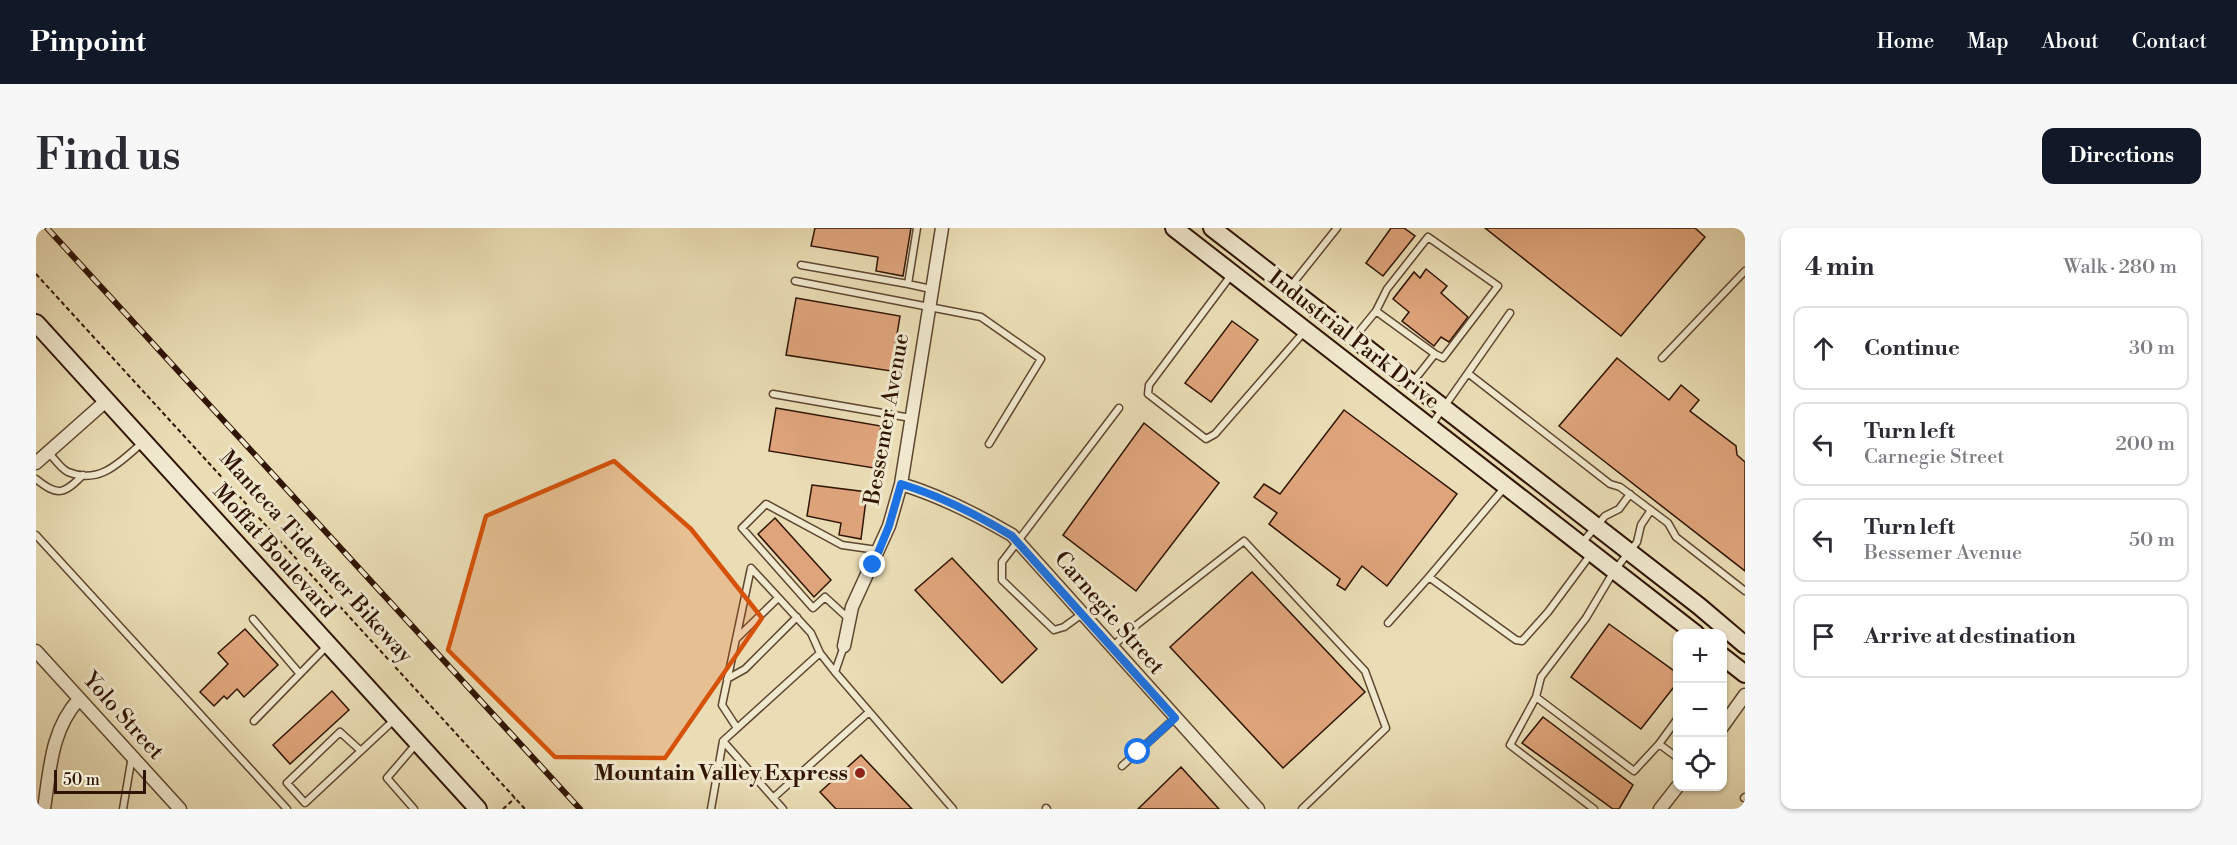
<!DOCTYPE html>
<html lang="en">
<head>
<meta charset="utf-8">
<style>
	:root { --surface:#fff; --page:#f7f7f7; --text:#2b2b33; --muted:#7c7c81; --line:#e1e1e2; --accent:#111827 }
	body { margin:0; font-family:"Libre Bodoni",serif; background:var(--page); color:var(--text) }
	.controls { position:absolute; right:18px; bottom:18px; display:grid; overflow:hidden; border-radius:12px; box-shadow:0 2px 4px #0004 }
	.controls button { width:54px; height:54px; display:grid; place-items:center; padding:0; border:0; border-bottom:2px solid var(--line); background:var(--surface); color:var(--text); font:30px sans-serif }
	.scale { position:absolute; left:18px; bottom:15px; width:92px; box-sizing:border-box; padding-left:6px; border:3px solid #301403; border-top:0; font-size:16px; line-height:21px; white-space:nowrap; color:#301403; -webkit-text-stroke:4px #f1e9cf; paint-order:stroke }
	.stop { position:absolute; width:18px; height:18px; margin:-14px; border:4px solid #1a73e8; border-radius:50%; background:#fff }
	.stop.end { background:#1a73e8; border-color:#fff; box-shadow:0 2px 6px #0008 }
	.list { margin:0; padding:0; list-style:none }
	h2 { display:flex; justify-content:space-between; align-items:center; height:78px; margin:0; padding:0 24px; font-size:26px }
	h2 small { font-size:20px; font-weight:400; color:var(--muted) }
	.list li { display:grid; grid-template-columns:39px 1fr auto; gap:18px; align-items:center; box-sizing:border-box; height:84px; margin:0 12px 12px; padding:0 12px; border:2px solid var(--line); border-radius:12px }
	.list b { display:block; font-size:22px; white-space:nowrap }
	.list p { margin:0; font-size:20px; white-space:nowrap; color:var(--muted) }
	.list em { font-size:20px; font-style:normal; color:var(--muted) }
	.icon { flex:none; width:33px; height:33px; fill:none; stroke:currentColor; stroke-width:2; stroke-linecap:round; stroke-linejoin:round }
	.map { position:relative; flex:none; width:1709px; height:581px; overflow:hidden; border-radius:12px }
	header { display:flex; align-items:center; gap:36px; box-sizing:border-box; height:84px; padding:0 30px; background:var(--accent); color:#fff }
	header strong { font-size:28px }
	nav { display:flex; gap:33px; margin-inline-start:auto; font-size:21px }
	.intro { display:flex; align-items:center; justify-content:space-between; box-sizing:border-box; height:144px; padding:0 36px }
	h1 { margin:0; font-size:42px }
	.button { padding:15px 27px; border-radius:12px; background:var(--accent); color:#fff; font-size:21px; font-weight:700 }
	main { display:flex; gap:36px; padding:0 36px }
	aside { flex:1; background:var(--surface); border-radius:12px; box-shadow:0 2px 4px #0004 }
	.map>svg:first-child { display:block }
</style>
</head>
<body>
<header>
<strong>Pinpoint</strong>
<nav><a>Home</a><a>Map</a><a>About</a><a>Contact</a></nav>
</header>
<div class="intro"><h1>Find us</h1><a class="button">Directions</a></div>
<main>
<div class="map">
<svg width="1709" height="581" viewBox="0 0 1709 581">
	<rect width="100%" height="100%" fill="#eaddb5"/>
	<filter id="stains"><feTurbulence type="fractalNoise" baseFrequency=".00333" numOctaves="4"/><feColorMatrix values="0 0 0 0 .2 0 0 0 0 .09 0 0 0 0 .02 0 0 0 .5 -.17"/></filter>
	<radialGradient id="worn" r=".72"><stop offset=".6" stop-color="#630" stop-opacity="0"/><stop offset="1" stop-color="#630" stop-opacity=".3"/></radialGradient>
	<path fill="#dfa47b" stroke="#301403" stroke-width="1.5" d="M779,0H875L867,48L840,43L842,29L775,18Z
		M1355,0H1368L1379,8L1347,48L1330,35Z
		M1449,0H1659L1669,9L1585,108Z
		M1390,41L1411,58L1405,65L1432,89L1413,114L1405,109L1398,118L1366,93L1373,84L1357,71L1378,44L1384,50Z
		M760,70L864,88L855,143L750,127Z
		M1196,93L1222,112L1175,174L1149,155Z
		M1581,130L1633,172L1645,157L1663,172L1654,183L1700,218L1701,227L1709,234V343L1523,198Z
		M740,180L845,198L838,240L733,223Z
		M1308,182L1421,266L1351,358L1326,338L1309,362L1301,357L1304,351L1233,296L1241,285L1218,269L1228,256L1244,266Z
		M1108,195L1183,255L1100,363L1027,307Z
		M776,257L831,264L825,311L803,307L805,295L771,288Z
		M739,290L795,352L778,369L722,306Z
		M916,330L1001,421L966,455L879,362Z
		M1216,344L1329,464L1247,540L1134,419Z
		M1573,396L1641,445V455L1605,501L1535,449Z
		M209,401L242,437L208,469L201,461L191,471L188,468L178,478L164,464L192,436L182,425Z
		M296,463L313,482L254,536L237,517Z
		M1507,489L1597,557L1583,581H1577L1486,515Z
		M825,527L876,581H800L784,564Z
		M1145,539L1183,581H1102Z"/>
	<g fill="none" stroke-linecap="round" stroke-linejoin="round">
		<defs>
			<path id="lane" d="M881,0L872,56L895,61
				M765,37L872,56
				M1196,46L1113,157L1112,166L1170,211L1179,206L1268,104
				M759,53L945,89L1005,131L953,216
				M1254,59L1301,0
				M1318,110L1340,83
				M1626,130L1709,43
				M1433,146L1574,256L1584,259L1632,295L1640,309L1709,363
				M1376,155L1399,126L1340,83L1351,61L1392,9L1462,58L1407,130L1399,126
				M737,166L875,190
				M1394,199L1474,85
				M12,224C18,230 25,241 32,244C64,257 84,234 106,215
				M0,251C22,269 28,266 47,247
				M0,307L251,581
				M1545,316L1569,288L1583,281L1594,266
				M715,340L775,405L784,425
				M1393,349L1469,259
				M1046,386L1028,399L1018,402L966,352V334L1083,180
				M217,391L264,446
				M813,391L789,369L777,380L706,300L730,276L806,317L841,322
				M1352,395L1393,349L1480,412L1486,413L1512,384L1555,326
				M700,411L742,370
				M808,418L799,444L917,581
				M1076,419L1098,399L1208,313L1329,443L1350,500L1266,581
				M691,451L709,441L761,389
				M1500,469L1505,449L1550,390L1578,343L1601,314L1605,297L1615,282
				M1642,490L1623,516L1642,530
				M218,493L292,417
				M701,500L686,477L715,340
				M687,513L747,581
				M325,523L304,504L251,555L269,575L359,491
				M1086,538L1139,490
				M737,570L833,484
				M1708,570L1709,569
				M1010,580L1011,581
				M87,581L96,528
				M378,581L351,550L381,515
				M675,581L687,513L784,425L799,444
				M1558,581L1474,517L1500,469L1598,543L1623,516"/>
			<path id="street" d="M0,235L70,173
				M865,256C905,268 940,286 976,307L1222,581
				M808,418L816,379L853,298L865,256L906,0
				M0,423L144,581
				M1686,499L1709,467
				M8,581C14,541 15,502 43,471
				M1624,581L1642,558"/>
			<path id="secondary" d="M1138,0L1660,406
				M1176,0L1663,378L1709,417
				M0,95L442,581
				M1686,428L1709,446"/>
		</defs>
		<use href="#lane" stroke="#5e4630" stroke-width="9"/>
		<use href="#street" stroke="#5e4630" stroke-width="15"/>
		<use href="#secondary" stroke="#301403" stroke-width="20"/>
		<path stroke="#301403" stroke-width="2" stroke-dasharray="4.5 3" stroke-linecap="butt" d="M0,46L489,581
			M467,581L479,570"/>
		<use href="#lane" stroke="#f1e9cf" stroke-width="6"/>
		<use href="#street" stroke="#f1e9cf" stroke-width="12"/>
		<use href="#secondary" stroke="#f1e9cf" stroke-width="16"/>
		<defs>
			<path id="rail" d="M11,0L544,581"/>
		</defs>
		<use href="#rail" stroke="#301403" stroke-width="6"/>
		<use href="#rail" stroke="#f1e9cf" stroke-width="4" stroke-dasharray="11" stroke-linecap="butt"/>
	</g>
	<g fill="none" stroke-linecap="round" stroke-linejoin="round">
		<path stroke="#1a73e8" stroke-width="8" d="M837,337L853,298L865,256C905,268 940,286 976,308L1139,490L1102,524"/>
	</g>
	<path fill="#d6520b" fill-opacity="0.2" stroke="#d6520b" stroke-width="4.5" stroke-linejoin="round" d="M578,233L655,301L726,390L629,530L519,529L412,422L450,288Z"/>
	<circle fill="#8f2418" stroke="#f1e9cf" stroke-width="2" cx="824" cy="545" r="6"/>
	<g text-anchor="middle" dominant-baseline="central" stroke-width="6" stroke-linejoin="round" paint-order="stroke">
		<g font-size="22" fill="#301403" stroke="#f1e9cf">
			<text transform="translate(1318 112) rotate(38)">Industrial Park Drive</text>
			<text transform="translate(851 191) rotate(-80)">Bessemer Avenue</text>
			<text transform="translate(238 323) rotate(48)">Moffat Boulevard</text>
			<text transform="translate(280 329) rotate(48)">Manteca Tidewater Bikeway</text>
			<text transform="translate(1073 385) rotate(49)">Carnegie Street</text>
			<text transform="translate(87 488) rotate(48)">Yolo Street</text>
		</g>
		<g font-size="22" font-weight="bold" fill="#301403" stroke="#f1e9cf" text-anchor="end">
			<text x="812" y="545">Mountain Valley Express</text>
		</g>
	</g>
	<rect width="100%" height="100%" filter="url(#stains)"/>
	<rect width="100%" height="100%" fill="url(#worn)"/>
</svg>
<div class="controls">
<button>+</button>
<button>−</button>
<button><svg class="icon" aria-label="locate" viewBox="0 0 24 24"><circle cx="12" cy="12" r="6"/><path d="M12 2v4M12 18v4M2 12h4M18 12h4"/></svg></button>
</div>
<div class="scale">50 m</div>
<div class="stop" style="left:1102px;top:524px"></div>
<div class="stop end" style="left:837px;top:337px"></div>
</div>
<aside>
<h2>4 min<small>Walk · 280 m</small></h2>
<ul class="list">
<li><svg class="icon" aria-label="ahead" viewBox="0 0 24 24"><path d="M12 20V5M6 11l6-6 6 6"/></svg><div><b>Continue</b></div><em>30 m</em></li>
<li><svg class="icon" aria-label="left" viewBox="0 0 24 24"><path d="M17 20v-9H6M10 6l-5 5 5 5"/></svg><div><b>Turn left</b><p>Carnegie Street</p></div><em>200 m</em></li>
<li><svg class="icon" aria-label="left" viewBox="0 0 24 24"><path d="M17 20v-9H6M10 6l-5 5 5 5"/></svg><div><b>Turn left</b><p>Bessemer Avenue</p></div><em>50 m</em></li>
<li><svg class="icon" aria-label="arrive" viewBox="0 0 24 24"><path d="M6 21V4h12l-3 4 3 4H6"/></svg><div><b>Arrive at destination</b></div></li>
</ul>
</aside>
</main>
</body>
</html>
